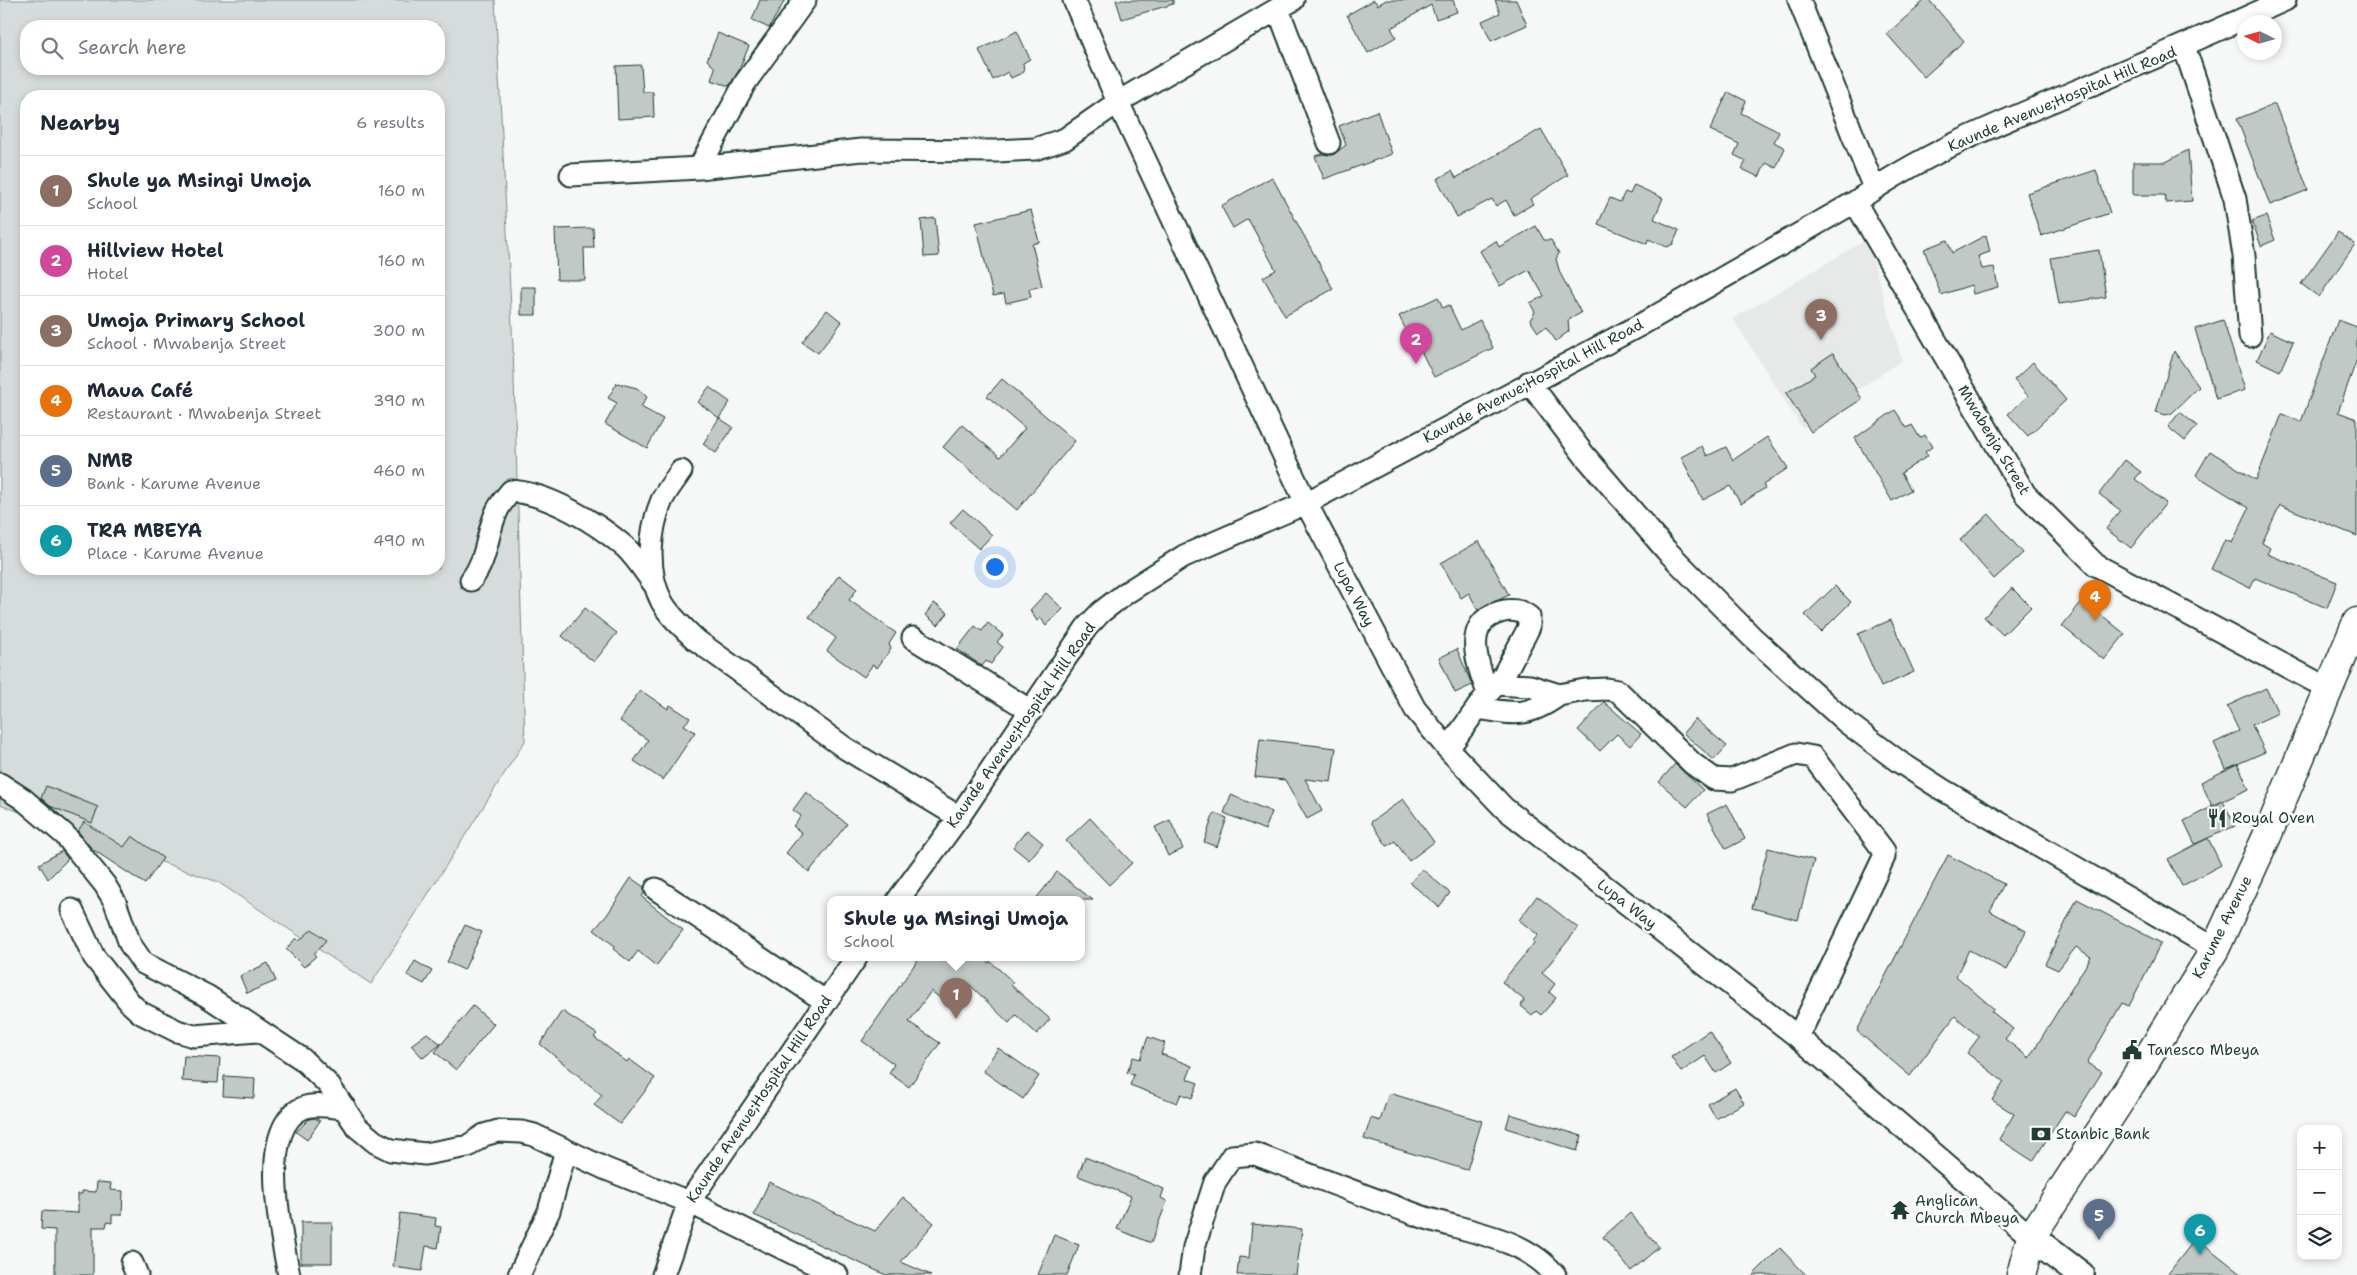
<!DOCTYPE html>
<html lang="en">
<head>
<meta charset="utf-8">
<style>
	:root { --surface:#fff; --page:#f6f6f7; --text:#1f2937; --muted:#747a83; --line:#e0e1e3; --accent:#1f3d34 }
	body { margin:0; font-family:"Shantell Sans",sans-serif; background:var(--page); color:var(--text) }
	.controls { position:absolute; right:15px; bottom:15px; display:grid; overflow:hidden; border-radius:10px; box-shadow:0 2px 8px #0003 }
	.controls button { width:45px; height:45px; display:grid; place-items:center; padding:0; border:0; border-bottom:1px solid var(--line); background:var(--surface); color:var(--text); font:25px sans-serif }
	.compass { position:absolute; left:2237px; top:15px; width:45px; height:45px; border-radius:50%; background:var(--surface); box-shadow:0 2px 8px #0003; rotate:275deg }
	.you { position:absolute; left:994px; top:566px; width:18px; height:18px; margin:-12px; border:4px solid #fff; border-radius:50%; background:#1a73e8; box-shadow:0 0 0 8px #1a73e833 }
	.badge { display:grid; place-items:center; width:32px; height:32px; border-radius:50%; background:var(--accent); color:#fff; font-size:16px; font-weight:700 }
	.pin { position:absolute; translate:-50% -41px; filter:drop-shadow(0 1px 2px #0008) }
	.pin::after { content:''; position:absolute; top:26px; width:18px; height:15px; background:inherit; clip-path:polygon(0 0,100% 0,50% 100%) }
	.popup { position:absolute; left:827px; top:896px; width:258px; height:65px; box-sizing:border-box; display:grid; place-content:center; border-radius:10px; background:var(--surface); filter:drop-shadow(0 1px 4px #0005); font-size:16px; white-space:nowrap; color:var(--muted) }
	.popup b { font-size:19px; color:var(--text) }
	.popup::after { content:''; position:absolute; left:50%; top:100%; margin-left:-10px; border:10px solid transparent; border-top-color:var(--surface) }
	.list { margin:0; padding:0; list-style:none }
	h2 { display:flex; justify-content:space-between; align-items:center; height:65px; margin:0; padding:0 20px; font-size:21px }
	h2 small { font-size:16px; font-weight:400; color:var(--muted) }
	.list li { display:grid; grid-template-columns:32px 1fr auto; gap:15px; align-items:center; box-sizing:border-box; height:70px; padding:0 20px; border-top:1px solid var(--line) }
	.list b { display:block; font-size:19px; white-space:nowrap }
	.list p { margin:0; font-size:16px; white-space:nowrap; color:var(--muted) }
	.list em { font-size:16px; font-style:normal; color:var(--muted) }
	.icon { flex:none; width:28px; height:28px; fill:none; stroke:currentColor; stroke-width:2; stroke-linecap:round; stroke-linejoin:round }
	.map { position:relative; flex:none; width:2357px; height:1275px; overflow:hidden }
	.search { position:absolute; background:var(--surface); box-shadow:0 2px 8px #0003; left:20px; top:20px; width:425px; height:55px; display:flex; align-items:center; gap:12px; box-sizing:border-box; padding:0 18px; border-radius:20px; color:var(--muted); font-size:19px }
	.panel { position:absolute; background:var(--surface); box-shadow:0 2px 8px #0003; left:20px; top:90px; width:425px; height:485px; border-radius:20px }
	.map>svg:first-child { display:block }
</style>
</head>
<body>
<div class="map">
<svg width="2357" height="1275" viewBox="0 0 2357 1275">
	<rect width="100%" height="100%" fill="#f6f7f7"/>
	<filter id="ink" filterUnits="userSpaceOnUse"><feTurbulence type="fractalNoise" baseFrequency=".02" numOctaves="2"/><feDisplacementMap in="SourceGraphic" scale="10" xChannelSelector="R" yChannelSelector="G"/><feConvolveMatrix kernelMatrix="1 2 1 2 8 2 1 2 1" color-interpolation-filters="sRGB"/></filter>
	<g filter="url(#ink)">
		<path fill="#e6e9e8" d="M1867,239L1902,360L1802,428L1733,319Z"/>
		<path fill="#d6dcdb" stroke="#7a8c88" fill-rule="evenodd" d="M0,0H495L513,347L525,741L371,984L218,882L0,805ZM26,26H439V69H26ZM26,96H439V569H26Z"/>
		<path fill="#c0c9c6" stroke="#1f3d34" d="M760,0H785L769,28L752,20Z
			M1116,0H1173V4L1122,19Z
			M1374,0L1378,5L1386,0H1453L1457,12L1436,19L1431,5L1391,28L1396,37L1368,53L1347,15Z
			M1495,0H1516L1527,25L1491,41L1482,21L1500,13Z
			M1925,0H1929L1964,41L1924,77L1887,34Z
			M1017,31L1030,59L1023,63L1024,72L1011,78L1008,72L993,80L979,50Z
			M718,33L749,46L739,70L729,86L711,80L715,68L707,60Z
			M641,65L643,92H653L654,117L618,119L616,66Z
			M1728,92L1746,101L1741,113L1779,132L1774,142L1785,148L1776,168L1766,163L1759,177L1742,169L1746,161L1734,155L1739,144L1710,130Z
			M2275,104L2308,190L2270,205L2237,119Z
			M1377,111L1392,154L1324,179L1315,156L1323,154L1333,155L1346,145L1339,126Z
			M1541,129L1568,175L1530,199L1533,204L1514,215L1506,200L1496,206L1492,199L1457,217L1437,179L1452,171L1456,178Z
			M2188,150L2192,201L2166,203L2165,195H2133V162H2166Z
			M2096,170L2110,213L2041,236L2027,193Z
			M1272,177L1333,289L1285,316L1263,277L1276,270L1248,219L1233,228L1221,206Z
			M1634,185L1663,198L1654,219L1679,230L1673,244L1667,247L1648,239L1647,244L1598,224L1610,198L1620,202L1625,192L1630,194Z
			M1031,210L1039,242L1032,244L1042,286L1029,289L1031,297L1006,303L1004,294L993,296L976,223Z
			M2266,216L2275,240L2261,246L2252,221Z
			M935,218L939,256L924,257L921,220Z
			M1536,226L1544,240H1551L1559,253L1556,259L1560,273L1581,313L1568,320L1569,331L1556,341L1546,327L1538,332L1530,320L1535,312L1530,303L1544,296L1529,270L1500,286L1480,251L1496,241L1499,247Z
			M593,228L594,248H584L585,280H557L555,229Z
			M2338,232L2355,244L2319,297L2301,284Z
			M1986,235L1990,252L1978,256L1982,269L1994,267L1998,287L1973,294L1971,285L1941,295L1924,249L1947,240L1952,253Z
			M2099,250L2106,297L2059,304L2051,258Z
			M521,287H536V315H521Z
			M1438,297L1443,308L1449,305L1461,330L1480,320L1493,348L1434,377L1416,341L1412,342L1399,316Z
			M827,310L842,322L818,353L802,342Z
			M2223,320L2245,390L2216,399L2195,329Z
			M2338,320L2357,327V359L2338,412L2357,419V536L2280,505L2262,543L2270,548L2267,554L2337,582L2327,608L2255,578L2250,588L2211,569L2225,540L2232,543L2249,508L2196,475L2210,451L2256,480L2282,414L2301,422Z
			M2270,331L2293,342L2280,371L2257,360Z
			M2174,351L2199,387L2172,413L2166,415L2156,412Z
			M1833,353L1862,399L1811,432L1786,393L1815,375L1811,368Z
			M2033,362L2066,400L2028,436L2008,414L2028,396L2014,380Z
			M1002,379L1075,441L1017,510L943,447L962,425L1000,457L1025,428L987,396Z
			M617,383L637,388L647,397L641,407L663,419L647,448L605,424L617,403L608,398Z
			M709,387L730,402L719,418L698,402Z
			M1895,410L1907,428L1912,425L1920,438L1925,435L1932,447L1925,452L1928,456L1901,473L1911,490L1892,501L1855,438Z
			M2180,412L2197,426L2185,441L2168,427Z
			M719,418L733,427L716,453L703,444Z
			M1767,437L1788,468L1763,485L1765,488L1741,504L1730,486L1703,500L1681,457L1702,446L1707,456L1726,447L1733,460Z
			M2125,460L2141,472L2135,479L2166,503L2131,548L2106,529L2120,510L2099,494Z
			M963,509L992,535L979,549L950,523Z
			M1989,514L2023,553L1994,579L1960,540Z
			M1479,541L1509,595L1478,610L1469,593L1461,598L1441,563Z
			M839,575L857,589L849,600L896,633L889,644L891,649L877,668L873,664L864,677L827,651L836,638L809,617Z
			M1835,586L1851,602L1821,632L1805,615Z
			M2012,588L2031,607L2003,635L1984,617Z
			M1046,593L1063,609L1046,626L1041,618L1037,621L1030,610Z
			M2083,600L2125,634L2104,660L2062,626Z
			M934,603L948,613L938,625L925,615Z
			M585,608L617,633L594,662L562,636Z
			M1891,620L1914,672L1881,687L1858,634Z
			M988,623L1003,635L997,642L1003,647L991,664L986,661L982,666L957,649L975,626L982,631Z
			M1457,649L1472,685L1455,693L1439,658Z
			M2266,688L2278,713L2252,725L2265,752L2226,769L2214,743L2239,731L2227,706Z
			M640,690L668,709L670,705L690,718L684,725L695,732L663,780L634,761L648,740L620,721Z
			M1604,702L1641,734L1630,746L1617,734L1600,751L1578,730Z
			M1695,719L1727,746L1714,760L1683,733Z
			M1260,739L1336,748L1331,782L1305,779L1322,811L1307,819L1285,780L1255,777Z
			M1675,764L1703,790L1687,807L1659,782Z
			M2238,764L2249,789L2212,806L2201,782Z
			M46,786L98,807L92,823L50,806L41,798Z
			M806,792L847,824L809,872L786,853L802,833L793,826L801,816L793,810Z
			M1231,795L1272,812L1265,830L1224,813Z
			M1403,799L1434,842L1409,861L1395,841L1387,846L1371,822Z
			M2223,801L2235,826L2195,844L2184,821Z
			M1727,804L1745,839L1726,849L1707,814Z
			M1214,813L1227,818L1217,847L1204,842Z
			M1090,818L1132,863L1109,885L1066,841Z
			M1170,820L1183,849L1168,856L1155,827Z
			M84,822L124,847L132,836L163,858L145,884L92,849L78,831Z
			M1027,830L1043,843L1029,860L1013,847Z
			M2208,838L2221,865L2182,886L2168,859Z
			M1768,848L1814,860L1798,920L1752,908Z
			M62,851L68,859L48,879L39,864Z
			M1948,855L2004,884L1990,911L2026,931L2006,970L1969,950L1956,976L1994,1009L1991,1011L2013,1029L2005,1039L2029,1058L2091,957L2076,947L2058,970L2045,964L2077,899L2161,943L2129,1006L2122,1003L2087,1063L2102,1072L2074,1117L2065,1111L2033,1161L1999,1139L2014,1114L1992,1100L2004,1082L1967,1053L1979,1037L1955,1016L1910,1076L1857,1031Z
			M1422,869L1450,893L1439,907L1410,883Z
			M1057,872L1093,900H1035Z
			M631,878L644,887V893L642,897L683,930L656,966L638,951L630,962L613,949L615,946L594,930L607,915Z
			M1537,896L1578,928L1542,973L1555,984L1549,992L1556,998L1541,1015L1536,1011L1532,1015L1521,1006L1524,1000L1502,982L1534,943L1533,941L1538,935L1519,920Z
			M465,925L482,932L464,970L447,962Z
			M312,929L326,940L314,954L316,956L304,967L286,949L296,938L299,941Z
			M919,958H982L989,963L990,961L1013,982L1011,985L1050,1019L1037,1034L1016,1015L1009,1023L969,984L952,1007L931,991L909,1022L940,1043L909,1087L889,1073L894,1064L862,1041Z
			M415,961L432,971L424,984L407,975Z
			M268,963L276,981L247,993L240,976Z
			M473,1006L494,1024L456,1070L435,1052Z
			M562,1011L597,1034L594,1037L627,1062L629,1059L655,1078L620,1124L594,1105L602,1095L540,1044Z
			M1709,1031L1731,1063L1716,1073L1705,1056L1681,1072L1671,1057Z
			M427,1033L441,1044L423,1058L411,1045Z
			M1148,1037L1165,1043L1161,1054L1192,1066L1187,1079L1198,1083L1192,1098L1181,1094L1177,1103L1130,1085L1134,1075L1127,1073L1133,1057L1140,1059Z
			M998,1048L1039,1076L1023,1099L983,1071Z
			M184,1056L220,1058L218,1083L182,1081Z
			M224,1076L255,1078L254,1098L223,1096Z
			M1735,1088L1744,1103L1716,1119L1708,1104Z
			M1389,1093L1482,1121L1467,1170L1364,1139L1371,1118L1380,1121Z
			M1510,1114L1582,1136L1577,1151L1506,1128Z
			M315,1118L320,1121L307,1140L296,1132L309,1119Z
			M1085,1157L1164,1189L1161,1198L1167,1201L1151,1243L1117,1229L1131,1196L1078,1176Z
			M97,1182L111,1183L110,1190L123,1191L122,1215H112V1223L107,1222L106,1227H93V1275H55V1230L41,1229L42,1211L78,1213V1194H82V1191L96,1192Z
			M769,1182L875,1231L903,1197L934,1223L901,1262L931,1275H886L754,1215Z
			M400,1213L436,1218L435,1226L441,1227L438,1248L426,1246L422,1271L393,1267Z
			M1630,1213L1659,1247L1631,1271L1603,1237Z
			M301,1222H332V1263H301Z
			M1252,1224L1302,1229L1296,1275H1237L1239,1257L1249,1258Z
			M1054,1235L1079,1245L1067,1275H1038Z
			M2196,1238L2243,1275H2167Z
			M1780,1248L1806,1275H1753Z"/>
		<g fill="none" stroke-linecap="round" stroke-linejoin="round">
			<defs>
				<path id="minor" d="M1074,0L1118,102L1306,503L1415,709L1448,749L1504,808L1798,1037L2031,1237
					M1799,0L1874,188
					M1278,9L1329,143
					M2184,46L2235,199L2244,256L2250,336
					M699,168L745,83L805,0
					M571,175L699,168L861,150L997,151L1035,149L1065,139L1118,102L1293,0
					M1855,202L2025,494L2096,565L2329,689
					M1529,382L1585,456L1666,550L1752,637L1846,722L1898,761L1943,790L2215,949
					M681,471C675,480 667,490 662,500C649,531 646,572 662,602C670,617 684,628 696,640L845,748L959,817
					M471,580C488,559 486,534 497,511C500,504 506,497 511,491C548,493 597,523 625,547C636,557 645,572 654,584
					M913,638L1031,711
					M1497,684L1530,686L1559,695L1585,690L1607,689L1618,691L1693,764L1714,779L1732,780L1796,754L1813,757L1884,851V857L1798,1037
					M1477,708C1515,714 1527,718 1559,695
					M1448,749L1488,693L1502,678L1525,635L1529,627V617C1521,610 1510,609 1500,612C1461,623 1478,666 1488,693
					M0,784L23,799L65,835L105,885L115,902L130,944L143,963L207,996L302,1059L328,1084L357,1127L375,1142L391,1150L425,1154L468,1146L484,1135L498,1131L522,1132L534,1135L606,1169L689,1202L837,1275
					M656,889L825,1001
					M898,900L959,817L1086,628L1101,612L1126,593L1184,556L1306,503L1642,324L1855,202C1923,153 2002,122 2079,90C2148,61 2217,31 2285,0
					M72,910L94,957L131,1004L141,1013L177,1031L194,1036L257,1031
					M132,1263L137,1275
					M289,1275C282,1237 256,1128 303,1108C315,1103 332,1107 345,1108
					M519,1275L549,1211L566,1150
					M663,1275L689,1202L856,958
					M1190,1275L1194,1247L1215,1182L1232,1156L1255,1154C1310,1175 1365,1196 1420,1216C1465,1232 1523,1236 1555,1275"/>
				<path id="tertiary" d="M2031,1237L2081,1275"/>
				<path id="secondary" d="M2021,1275L2031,1237L2137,1075L2215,949L2267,836L2357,622"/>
			</defs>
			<use href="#minor" stroke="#1f3d34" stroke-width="25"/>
			<use href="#tertiary" stroke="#1f3d34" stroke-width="30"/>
			<use href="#secondary" stroke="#1f3d34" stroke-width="31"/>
			<use href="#minor" stroke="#fff" stroke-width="21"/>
			<use href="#tertiary" stroke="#fff" stroke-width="26"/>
			<use href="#secondary" stroke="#fff" stroke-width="28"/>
		</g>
	</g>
	<defs>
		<symbol id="restaurant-bare" viewBox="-9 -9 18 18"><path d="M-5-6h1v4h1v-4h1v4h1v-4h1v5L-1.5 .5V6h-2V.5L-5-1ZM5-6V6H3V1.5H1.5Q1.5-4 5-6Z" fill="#1f3d34" stroke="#fff" stroke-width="2.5" paint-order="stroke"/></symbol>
		<symbol id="civic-bare" viewBox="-9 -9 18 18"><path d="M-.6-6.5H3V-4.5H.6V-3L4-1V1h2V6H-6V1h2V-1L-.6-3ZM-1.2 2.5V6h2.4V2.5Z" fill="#1f3d34" stroke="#fff" stroke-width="2.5" paint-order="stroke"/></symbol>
		<symbol id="bank-bare" viewBox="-9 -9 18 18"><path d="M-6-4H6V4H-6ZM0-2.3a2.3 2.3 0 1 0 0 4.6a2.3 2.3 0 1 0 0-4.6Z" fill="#1f3d34" stroke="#fff" stroke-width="2.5" paint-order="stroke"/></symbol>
		<symbol id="temple-bare" viewBox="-9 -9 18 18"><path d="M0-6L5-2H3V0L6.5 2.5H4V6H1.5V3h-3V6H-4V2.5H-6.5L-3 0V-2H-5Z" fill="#1f3d34" stroke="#fff" stroke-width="2.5" paint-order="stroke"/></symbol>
	</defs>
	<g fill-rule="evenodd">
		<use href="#restaurant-bare" x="2203" y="804" width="28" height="28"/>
		<use href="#civic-bare" x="2118" y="1036" width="28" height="28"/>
		<use href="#bank-bare" x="2027" y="1120" width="28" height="28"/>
		<use href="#temple-bare" x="1886" y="1196" width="28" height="28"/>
	</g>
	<g text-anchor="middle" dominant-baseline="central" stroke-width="5" stroke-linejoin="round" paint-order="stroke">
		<g font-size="15" fill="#1f3d34" stroke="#fff">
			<text transform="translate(2062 99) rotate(-23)">Kaunde Avenue;Hospital Hill Road</text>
			<text transform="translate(1533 381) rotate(-28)">Kaunde Avenue;Hospital Hill Road</text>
			<text transform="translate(1994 440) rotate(59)">Mwabenja Street</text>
			<text transform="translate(1354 594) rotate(62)">Lupa Way</text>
			<text transform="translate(1021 725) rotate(-55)">Kaunde Avenue;Hospital Hill Road</text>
			<text transform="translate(1627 904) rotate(38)">Lupa Way</text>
			<text transform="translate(2222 927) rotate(-63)">Karume Avenue</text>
			<text transform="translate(759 1099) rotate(-56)">Kaunde Avenue;Hospital Hill Road</text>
		</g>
		<g font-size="15" fill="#1f3d34" stroke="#fff" text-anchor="start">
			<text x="2232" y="818">Royal Oven</text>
			<text x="2147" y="1050">Tanesco Mbeya</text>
			<text x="2056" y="1134">Stanbic Bank</text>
			<text x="1915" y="1201">Anglican<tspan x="1915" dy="17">Church Mbeya</tspan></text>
		</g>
	</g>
</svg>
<div class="controls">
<button>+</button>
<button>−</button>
<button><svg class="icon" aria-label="layers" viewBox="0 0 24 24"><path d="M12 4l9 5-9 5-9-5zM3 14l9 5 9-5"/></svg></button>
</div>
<svg class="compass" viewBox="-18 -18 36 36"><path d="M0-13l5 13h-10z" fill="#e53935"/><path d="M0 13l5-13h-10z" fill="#747a83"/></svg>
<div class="you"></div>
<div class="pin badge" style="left:956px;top:1019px;background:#8d6e63">1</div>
<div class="popup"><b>Shule ya Msingi Umoja</b>School</div>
<div class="pin badge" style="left:1416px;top:364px;background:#d1479c">2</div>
<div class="pin badge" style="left:1821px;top:340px;background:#8d6e63">3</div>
<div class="pin badge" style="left:2095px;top:621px;background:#e8710a">4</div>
<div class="pin badge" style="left:2099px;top:1240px;background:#5c6f8a">5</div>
<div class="pin badge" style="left:2200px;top:1255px;background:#0f9aa8">6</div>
<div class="search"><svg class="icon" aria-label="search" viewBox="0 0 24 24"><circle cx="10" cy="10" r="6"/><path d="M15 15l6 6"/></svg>Search here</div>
<section class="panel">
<h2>Nearby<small>6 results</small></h2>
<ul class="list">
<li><span class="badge" style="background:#8d6e63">1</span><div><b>Shule ya Msingi Umoja</b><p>School</p></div><em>160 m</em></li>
<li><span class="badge" style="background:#d1479c">2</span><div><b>Hillview Hotel</b><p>Hotel</p></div><em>160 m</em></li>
<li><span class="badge" style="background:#8d6e63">3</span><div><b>Umoja Primary School</b><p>School · Mwabenja Street</p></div><em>300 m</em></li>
<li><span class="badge" style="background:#e8710a">4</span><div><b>Maua Café</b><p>Restaurant · Mwabenja Street</p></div><em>390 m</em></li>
<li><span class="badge" style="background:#5c6f8a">5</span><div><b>NMB</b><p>Bank · Karume Avenue</p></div><em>460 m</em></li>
<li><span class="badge" style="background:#0f9aa8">6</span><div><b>TRA MBEYA</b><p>Place · Karume Avenue</p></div><em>490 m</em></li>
</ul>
</section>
</div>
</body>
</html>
